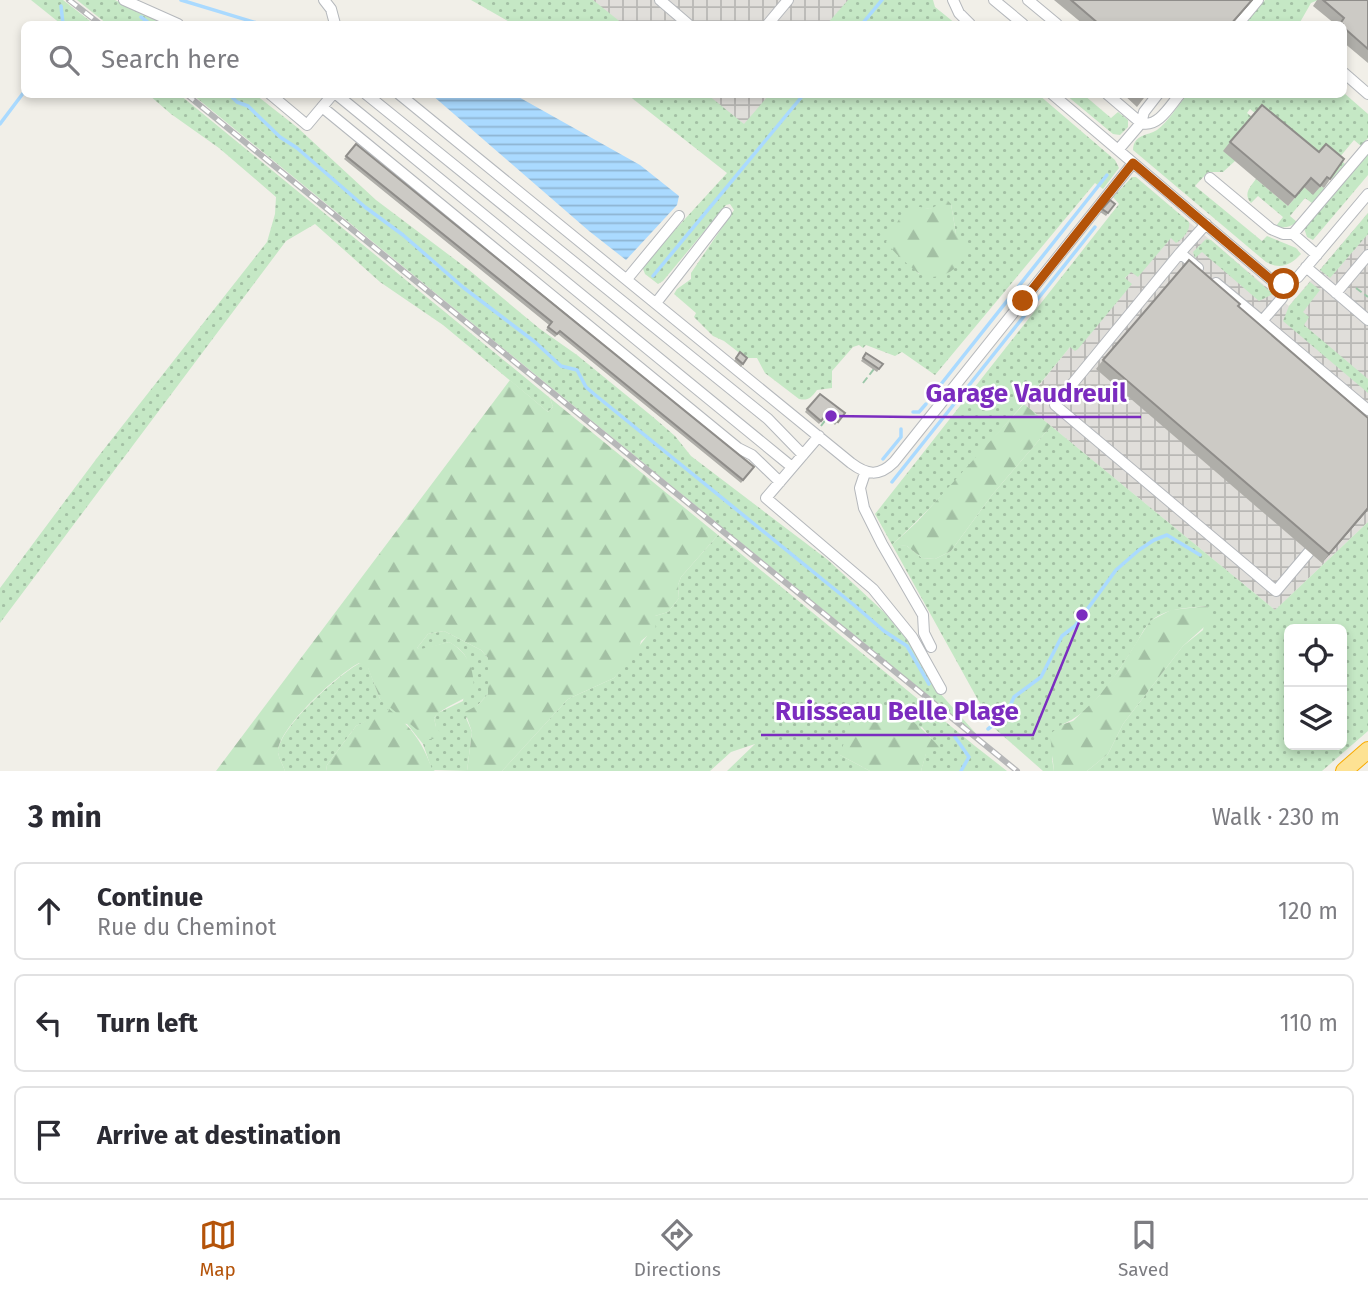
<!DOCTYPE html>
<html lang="en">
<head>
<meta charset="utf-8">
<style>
	:root { --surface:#fff; --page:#f7f7f7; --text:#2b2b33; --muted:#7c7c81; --line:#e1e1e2; --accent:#b45309 }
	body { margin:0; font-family:"Fira Sans",sans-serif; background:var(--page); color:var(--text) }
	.controls { position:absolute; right:21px; bottom:21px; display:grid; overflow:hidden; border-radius:10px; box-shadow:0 4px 10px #0003 }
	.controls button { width:63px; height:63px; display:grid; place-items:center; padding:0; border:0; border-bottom:2px solid var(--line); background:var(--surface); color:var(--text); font:35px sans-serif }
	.stop { position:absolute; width:21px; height:21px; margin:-16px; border:5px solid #b45309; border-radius:50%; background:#fff }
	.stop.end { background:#b45309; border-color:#fff; box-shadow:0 2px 7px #0008 }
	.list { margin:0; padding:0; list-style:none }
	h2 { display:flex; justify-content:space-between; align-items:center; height:91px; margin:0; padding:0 28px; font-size:30px }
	h2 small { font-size:23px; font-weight:400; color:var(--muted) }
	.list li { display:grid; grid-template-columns:46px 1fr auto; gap:21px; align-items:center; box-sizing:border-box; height:98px; margin:0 14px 14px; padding:0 14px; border:2px solid var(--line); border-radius:10px }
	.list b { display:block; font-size:26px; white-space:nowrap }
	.list p { margin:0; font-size:23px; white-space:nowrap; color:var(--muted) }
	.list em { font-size:23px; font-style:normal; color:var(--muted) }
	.icon { flex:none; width:38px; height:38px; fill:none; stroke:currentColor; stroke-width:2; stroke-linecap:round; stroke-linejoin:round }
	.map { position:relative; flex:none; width:1368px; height:771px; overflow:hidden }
	.search { position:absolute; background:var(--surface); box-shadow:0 4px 10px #0003; left:21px; right:21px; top:21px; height:77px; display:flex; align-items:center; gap:18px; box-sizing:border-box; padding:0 24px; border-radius:10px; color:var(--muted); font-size:26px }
	.sheet { height:427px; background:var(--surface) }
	nav { display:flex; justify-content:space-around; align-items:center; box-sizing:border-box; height:98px; border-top:2px solid var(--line); background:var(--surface); font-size:19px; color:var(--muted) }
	nav a { display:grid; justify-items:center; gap:4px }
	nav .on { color:var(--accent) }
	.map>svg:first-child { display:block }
</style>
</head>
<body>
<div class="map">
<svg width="1368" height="771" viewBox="0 0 1368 771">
	<defs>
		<pattern id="industrial-grid" width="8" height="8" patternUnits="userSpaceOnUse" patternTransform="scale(1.75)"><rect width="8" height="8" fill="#e0deda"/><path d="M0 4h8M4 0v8" fill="none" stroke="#b9b8b5"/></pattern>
		<pattern id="grass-dots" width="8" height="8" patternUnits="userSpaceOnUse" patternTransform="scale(1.75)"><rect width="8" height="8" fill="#c5e8c5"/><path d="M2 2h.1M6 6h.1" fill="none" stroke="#a3c0a4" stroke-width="1.8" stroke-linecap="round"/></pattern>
		<pattern id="forest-firs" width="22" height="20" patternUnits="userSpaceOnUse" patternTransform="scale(1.75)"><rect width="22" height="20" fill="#c5e8c5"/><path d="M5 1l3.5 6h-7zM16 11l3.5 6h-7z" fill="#a3c0a4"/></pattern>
		<pattern id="water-rules" width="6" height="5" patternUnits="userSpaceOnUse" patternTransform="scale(1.75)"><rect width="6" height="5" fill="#aadaff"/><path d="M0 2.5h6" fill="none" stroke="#8eb4d2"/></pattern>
	</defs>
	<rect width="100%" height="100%" fill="#f1efe8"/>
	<path fill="url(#industrial-grid)" d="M579,0H857L837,24H610Z
		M695,95H778L744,135Z
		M1178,213L1289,306L1368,213V522L1275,610L1024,404Z"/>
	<path fill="url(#grass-dots)" fill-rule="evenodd" d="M31,0H63L94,24H61Z
		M77,0H115L164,24H107Z
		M471,0H593L623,24H513Z
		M848,0H933L935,7L956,24H827Z
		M1265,0H1318L1311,3L1299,24H1245Z
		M1344,93L1368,114V138L1361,146L1354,140L1339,158L1345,164L1332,179L1329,177L1337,167L1312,146L1305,154L1250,109L1247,113L1252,117L1235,161L1223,172H1208L1195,186L1262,241L1267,236L1296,248L1301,254C1291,265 1280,270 1266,262L1133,150C1134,134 1147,136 1157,130C1168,122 1178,105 1187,95Z
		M149,95H180L550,398L553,407L548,412L443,325L380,282L315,224L286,241L0,623V588L97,458L267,242L275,214L276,197L219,148L171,114Z
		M193,95H256L298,128L376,200L469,270L540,329L577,355L653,417L675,436L691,456L828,560L885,613L913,647L938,691L979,737Z
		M628,95H708L744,124L769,95H1039L1115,160L1119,168L1103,189L1095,183L935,375L902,352L895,356L866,345L863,348L859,345L853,347L832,371V388L817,390C811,398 808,401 799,399L765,373L757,358H746L724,341L713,336L694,317L696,313L674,294L677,289L691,279V273L734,210L730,204L726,205L663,281L658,284L645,274L642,266L727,173ZM951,204L956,234L919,274L908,262L920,208L930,209Z
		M1066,95H1084L1111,118L1118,112L1128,120V127L1120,135L1113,134Z
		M1368,152V175L1313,240L1307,237L1304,228Z
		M1132,177H1136L1189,222C1191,230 1183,239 1176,243L1171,238L1138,277L1131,272L1125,278L1132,284L1078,349L1075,351L1070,347C1015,415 957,484 893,544L907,546L922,558L935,559L951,551L992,495L1051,426L1275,610L1368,522V731L1322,771H1087L1108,754L1123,724L1183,646L1203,630L1207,606C1188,608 1164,608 1150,622C1143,629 1138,642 1132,650C1114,678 1092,713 1061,725L1052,759L1054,771H1043L993,727L875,514L1119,204L1113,197ZM1289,629H1342V745H1289Z
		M1256,179L1288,206L1304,187L1313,194L1321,186L1325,189L1312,203L1305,198L1290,216L1297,222C1290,227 1284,229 1276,226L1283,217L1258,196L1251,203C1243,194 1250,187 1256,179Z
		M1368,213V234L1330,278L1320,270Z
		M1206,239L1211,240L1273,294L1259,301L1202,252L1195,258L1193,252Z
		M1310,282L1320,290L1303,312L1309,317L1304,325L1368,379V393L1283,321L1289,306Z
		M718,535L975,746L1007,771H921L926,753L939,748L922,727L840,755L870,771H727L755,744L731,752L710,771H502L568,699L614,678L647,636L655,616L668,612L679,598L678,585L681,577Z
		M444,631L481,650L488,658V694L466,718L472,732L467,771L432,770L423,744L407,724L369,720L356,726L327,765L326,771H285C283,765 278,757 278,751C281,726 338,675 360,663L368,667L380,699L436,727L434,718L438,713L463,701C467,673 478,658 449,642L421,650L417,648L428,634Z"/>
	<path fill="url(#forest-firs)" d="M947,200L951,204L956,234L966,242C966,247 966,254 964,258C956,272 937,281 922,275C915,272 890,249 886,242L902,214L915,206L930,209Z
		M510,380L548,412L553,407L550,398L718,535L681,577L678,585L679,598L668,612L655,616L656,633L647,636L641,641L639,649L614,678L568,699L502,771H467L472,732L465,712L478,705L488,694V658L481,650L444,631L428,634L417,648L421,649L449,642C469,653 474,669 474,692C463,701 442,707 434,718L436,727L441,733L439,739H428L380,699L368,668L359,663C338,674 280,726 278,751C278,757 283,765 285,771H216Z
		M1024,404L1051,426L992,495L951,551L935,559L922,558L907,546L892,545L918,521Z
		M1208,606L1214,618L1183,646L1123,724L1108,754L1087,771H1054L1050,734L1061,725L1073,721L1099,696L1119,670L1150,621L1171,610Z
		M863,700C897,707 917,721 940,748L926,754L921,771H870L840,755L850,723Z
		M389,709C412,728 422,741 432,769L435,771H326L327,765L356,726Z"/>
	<path fill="url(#water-rules)" d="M432,95H515L640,165L679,196L677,205L626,260L589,231Z"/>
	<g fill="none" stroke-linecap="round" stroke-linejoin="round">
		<path stroke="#aadaff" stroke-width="3.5" d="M181,0L260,24
			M61,6L63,24
			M141,17L150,24
			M862,24L882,0
			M229,94L237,102L248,106L280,137L297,148L365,207L403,235L464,288L535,342L561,366L577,370
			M0,124L24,92
			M653,276L804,94
			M577,370L586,387L594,394L854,605L884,631L907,646L929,684
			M934,393L1107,175
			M913,412H919L926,404
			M883,459L901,437V429
			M892,482L1095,227
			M988,729L1006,715L1014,697L1041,677L1062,636L1075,626L1116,570L1139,550L1154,540L1167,535L1200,555
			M955,737L969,757L961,771"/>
		<defs>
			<path id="minor" d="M124,0L178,24
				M324,0L331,9L335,24
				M660,0L688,24
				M953,0L959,13L970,24
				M994,0L1023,24
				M1028,0L1057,24
				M768,24L788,0
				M1238,24L1258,0
				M1344,73L1368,94
				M270,94L307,125L333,94
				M336,94L792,467
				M366,94L768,419L803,455
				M399,94L851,463C867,475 879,477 894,462L1133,163
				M1052,94L1270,279L1279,284L1287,283
				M1107,94L1141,123L1118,150
				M1158,94L1144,112L1141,123C1158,128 1170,106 1180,94
				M322,107L738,448L752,455L780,482
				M1210,178L1271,229L1283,234H1293
				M1180,253L1055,405L1276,591L1309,552
				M1317,255L1293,234L1368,146
				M1306,267L1368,320
				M1198,268L1180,253L1206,224
				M627,279L679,216
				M1216,283L1262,321
				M1287,283L1282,298L1262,321L1368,410
				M1287,283L1298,277L1368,194
				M1336,293L1368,255
				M656,303L726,213
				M819,436L766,498L873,589L912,637L941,689
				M865,473L860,488L864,508L882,544L923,615L924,633L931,647"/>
			<path id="highway" d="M1344,771L1368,750"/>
		</defs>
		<use href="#minor" stroke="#b5b8bc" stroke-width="12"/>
		<use href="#highway" stroke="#f9ab00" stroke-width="18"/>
		<path stroke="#9cc7a9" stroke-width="2" stroke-dasharray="7 3.5" stroke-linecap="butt" d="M1356,288L1368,297
			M863,383L874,369
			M821,426L827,418"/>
		<use href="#minor" stroke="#fff" stroke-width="10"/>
		<use href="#highway" stroke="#fde293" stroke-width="16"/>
		<defs>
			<path id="rail" d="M69,0L100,24
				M186,94L1017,771"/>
		</defs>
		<use href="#rail" stroke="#b6b7b8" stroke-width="6"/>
		<use href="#rail" stroke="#fff" stroke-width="3.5" stroke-dasharray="10" stroke-linecap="butt"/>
	</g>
	<path fill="#afaea9" d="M1054,0H1253L1232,24H1083Z
		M1317,0H1368V63L1343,42V24H1335L1313,6Z
		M1123,94H1147L1137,107Z
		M1230,142L1319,152L1344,159L1324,188L1321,186L1313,195L1304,187L1288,206L1223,151Z
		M356,144L754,467L741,483L558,334L555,337L546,330L549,325L344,159Z
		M1110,200L1115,204L1106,216L1100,212Z
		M1238,306L1368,510L1322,563L1096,369L1103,360Z
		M740,352L747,358L741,367L734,361Z
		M866,353L883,364L877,372L861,361Z
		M807,409L845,413L835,425L825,417L819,424L805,412Z"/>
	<path fill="#8f8d8a" d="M1252,0H1253L1232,24H1231Z
		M1368,508V510L1322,563L1329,554Z"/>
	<path fill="#cccac5" stroke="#8f8d8a" stroke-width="2" d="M1071,0H1252L1231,24H1099Z
		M1323,0H1368V49L1343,27V24H1340L1344,18Z
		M1262,105L1319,152L1326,144L1344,159L1330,179L1327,177L1320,186L1311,178L1295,197L1230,142Z
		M356,144L754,467L743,480L560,331L557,334L548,327L552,322L346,156Z
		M1110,200L1115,204L1108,213L1102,209Z
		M1189,260L1240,304L1238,306L1368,418V508L1329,554L1103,360Z
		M740,352L747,358L743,364L736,358Z
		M866,353L883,364L879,369L863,358Z
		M820,394L845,413L838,422L827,414L821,421L807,409Z"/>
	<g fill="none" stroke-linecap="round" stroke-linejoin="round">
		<path stroke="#b45309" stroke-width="9" d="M1023,301L1133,163L1270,279L1284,284"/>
	</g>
	<path fill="none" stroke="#7b2cbf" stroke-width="2.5" d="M831 416L912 417H1141M1082 615L1033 735H761"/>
	<g fill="#7b2cbf" stroke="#fff" stroke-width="2.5">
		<circle cx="831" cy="416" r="7"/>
		<circle cx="1082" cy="615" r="7"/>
	</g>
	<g font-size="26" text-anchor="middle" font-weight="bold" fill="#7b2cbf" stroke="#fff" stroke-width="5" stroke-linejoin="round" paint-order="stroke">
		<text x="1026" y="402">Garage Vaudreuil</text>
		<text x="897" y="720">Ruisseau Belle Plage</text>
	</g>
</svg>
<div class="controls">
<button><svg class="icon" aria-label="locate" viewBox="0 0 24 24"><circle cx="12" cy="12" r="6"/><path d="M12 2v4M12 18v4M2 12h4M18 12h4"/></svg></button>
<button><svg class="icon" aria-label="layers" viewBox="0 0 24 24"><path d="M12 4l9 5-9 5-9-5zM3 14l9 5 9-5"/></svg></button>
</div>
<div class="stop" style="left:1284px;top:284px"></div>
<div class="stop end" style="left:1023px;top:301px"></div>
<div class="search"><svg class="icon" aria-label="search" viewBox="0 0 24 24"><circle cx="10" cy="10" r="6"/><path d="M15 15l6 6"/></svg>Search here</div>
</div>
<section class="sheet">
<h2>3 min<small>Walk · 230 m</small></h2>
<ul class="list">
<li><svg class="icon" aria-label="ahead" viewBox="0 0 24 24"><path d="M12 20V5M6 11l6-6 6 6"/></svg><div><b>Continue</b><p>Rue du Cheminot</p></div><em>120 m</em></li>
<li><svg class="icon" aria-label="left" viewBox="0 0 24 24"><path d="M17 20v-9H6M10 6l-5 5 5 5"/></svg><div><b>Turn left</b></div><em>110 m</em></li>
<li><svg class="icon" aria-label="arrive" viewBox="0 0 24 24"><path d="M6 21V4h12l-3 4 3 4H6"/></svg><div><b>Arrive at destination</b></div></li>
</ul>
</section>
<nav>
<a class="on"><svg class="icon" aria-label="map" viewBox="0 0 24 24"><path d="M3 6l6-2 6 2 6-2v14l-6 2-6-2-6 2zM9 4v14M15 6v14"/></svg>Map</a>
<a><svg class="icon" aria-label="directions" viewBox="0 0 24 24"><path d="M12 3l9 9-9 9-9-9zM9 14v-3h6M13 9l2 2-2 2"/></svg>Directions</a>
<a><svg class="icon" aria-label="saved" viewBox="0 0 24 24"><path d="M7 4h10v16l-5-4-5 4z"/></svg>Saved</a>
</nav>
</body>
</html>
